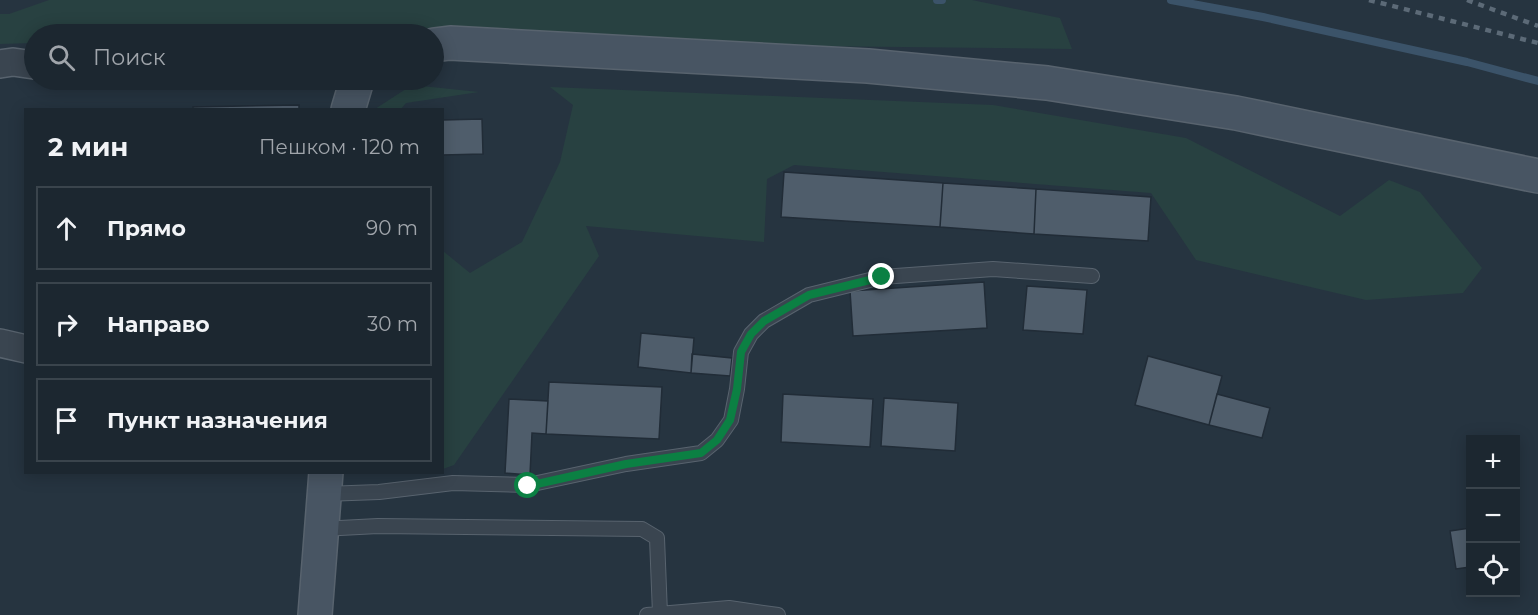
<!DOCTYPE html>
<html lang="ru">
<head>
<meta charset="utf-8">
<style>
	:root { --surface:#1c2730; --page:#29333c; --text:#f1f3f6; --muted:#a0a5ab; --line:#3a444c }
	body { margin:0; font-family:Montserrat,sans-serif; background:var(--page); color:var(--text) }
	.controls { position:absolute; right:18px; bottom:18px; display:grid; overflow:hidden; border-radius:0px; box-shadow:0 3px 15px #0003 }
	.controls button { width:54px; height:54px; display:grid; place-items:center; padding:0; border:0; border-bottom:2px solid var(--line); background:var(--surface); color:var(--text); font:30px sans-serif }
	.stop { position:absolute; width:18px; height:18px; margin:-14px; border:4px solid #0b8043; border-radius:50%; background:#fff }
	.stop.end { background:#0b8043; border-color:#fff; box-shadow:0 2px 6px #0008 }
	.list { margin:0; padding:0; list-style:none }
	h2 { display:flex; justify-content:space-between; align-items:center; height:78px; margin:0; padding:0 24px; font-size:26px }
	h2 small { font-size:20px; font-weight:400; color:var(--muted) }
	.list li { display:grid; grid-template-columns:39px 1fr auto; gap:18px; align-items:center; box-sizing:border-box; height:84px; margin:0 12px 12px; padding:0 12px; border:2px solid var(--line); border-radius:0px }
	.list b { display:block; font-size:22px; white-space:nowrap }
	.list em { font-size:20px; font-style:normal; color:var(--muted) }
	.icon { flex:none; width:33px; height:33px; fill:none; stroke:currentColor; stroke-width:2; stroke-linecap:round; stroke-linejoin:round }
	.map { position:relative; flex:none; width:1538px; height:615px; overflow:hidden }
	.search { position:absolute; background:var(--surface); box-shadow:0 3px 15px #0003; left:24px; top:24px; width:420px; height:66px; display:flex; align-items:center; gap:15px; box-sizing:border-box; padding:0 21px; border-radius:33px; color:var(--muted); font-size:22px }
	.panel { position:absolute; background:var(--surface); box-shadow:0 3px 15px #0003; left:24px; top:108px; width:420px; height:366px; border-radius:0px }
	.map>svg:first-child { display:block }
</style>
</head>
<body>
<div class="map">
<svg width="1538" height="615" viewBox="0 0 1538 615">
	<rect width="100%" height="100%" fill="#263440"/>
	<path fill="#284141" d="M49,0H972L1060,18L1072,49L642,44L376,29L239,34H34V43L0,44V14H9Z
		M412,85L479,92L406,103L401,109H375Z
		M550,87L993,105L1186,138L1340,216L1389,180L1420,192L1482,268L1463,293L1366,300L1196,260L1151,193L794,165L767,179L764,242L586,226L599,256L454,465L443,469V251L470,273L522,242L560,162L573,105Z"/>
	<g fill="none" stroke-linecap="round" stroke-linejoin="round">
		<path stroke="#3b5369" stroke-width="8" d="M937,0H942
			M1171,0L1263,17L1467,62L1538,81"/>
	</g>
	<path fill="#4f5d6b" stroke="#212c37" stroke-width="1.5" d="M299,105V110H193V107Z
		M482,119L483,154L442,155V120Z
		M784,172L943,183L940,227L781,217Z
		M943,183L1036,189L1034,234L940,227Z
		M1036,189L1151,197L1148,241L1034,234Z
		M984,282L987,328L853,336L850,291Z
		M1027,286L1087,290L1083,334L1023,330Z
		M641,333L694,338L691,373L638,367Z
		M692,354L732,358L730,376L691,373Z
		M1148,356L1222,376L1209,425L1135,405Z
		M549,382L662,387L659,439L546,434Z
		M783,394L873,399L870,447L781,442Z
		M1217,394L1270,408L1262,438L1209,425Z
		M884,398L958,403L955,451L881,446Z
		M509,399L548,401L546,434L532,433L530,475L505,473Z
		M1470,528V567L1456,569L1450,531Z"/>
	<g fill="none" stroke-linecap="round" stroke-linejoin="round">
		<defs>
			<path id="lane" d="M324,494L379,492L453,483L528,485L626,464L701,453L717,440L731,420L737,389L741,352L751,334L764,321L809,295L882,277L993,269L1092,276
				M321,529L378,526L642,529L657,538L660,614
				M647,615L729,608L778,615"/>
			<path id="street" d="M0,64L13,62L34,65
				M0,343L26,349"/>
			<path id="secondary" d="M434,45L450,43L868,66L1047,83L1236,113L1538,176
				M348,110L357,80
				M315,615L326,472"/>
		</defs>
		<use href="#lane" stroke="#58636e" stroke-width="16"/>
		<use href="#street" stroke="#58636e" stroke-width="30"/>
		<use href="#secondary" stroke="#58636e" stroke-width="36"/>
		<use href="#lane" stroke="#3a4550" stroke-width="14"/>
		<use href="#street" stroke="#3a4550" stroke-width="27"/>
		<use href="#secondary" stroke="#485563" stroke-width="33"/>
		<path stroke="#5c6a77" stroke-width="4.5" stroke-dasharray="6 6" stroke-linecap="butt" d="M1369,0L1538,43
			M1467,0L1538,26"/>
	</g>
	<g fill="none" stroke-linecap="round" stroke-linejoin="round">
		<path stroke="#0b8043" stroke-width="8" d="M528,486L626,464L701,453L717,440L730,420L737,389L741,352L751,334L764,321L809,295L882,277"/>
	</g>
</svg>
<div class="controls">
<button>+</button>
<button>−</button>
<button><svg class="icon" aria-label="locate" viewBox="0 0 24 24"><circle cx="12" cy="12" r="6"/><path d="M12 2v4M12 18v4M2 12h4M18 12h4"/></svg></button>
</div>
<div class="stop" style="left:528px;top:486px"></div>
<div class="stop end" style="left:882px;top:277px"></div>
<div class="search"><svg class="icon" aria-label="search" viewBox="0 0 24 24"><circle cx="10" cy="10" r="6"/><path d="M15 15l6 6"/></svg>Поиск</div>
<section class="panel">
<h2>2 мин<small>Пешком · 120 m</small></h2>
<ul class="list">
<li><svg class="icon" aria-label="ahead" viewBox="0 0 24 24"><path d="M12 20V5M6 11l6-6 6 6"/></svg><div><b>Прямо</b></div><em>90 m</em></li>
<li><svg class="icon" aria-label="right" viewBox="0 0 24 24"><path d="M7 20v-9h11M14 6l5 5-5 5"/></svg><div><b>Направо</b></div><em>30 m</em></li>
<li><svg class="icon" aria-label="arrive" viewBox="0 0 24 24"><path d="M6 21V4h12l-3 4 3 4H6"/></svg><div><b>Пункт назначения</b></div></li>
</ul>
</section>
</div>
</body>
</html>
